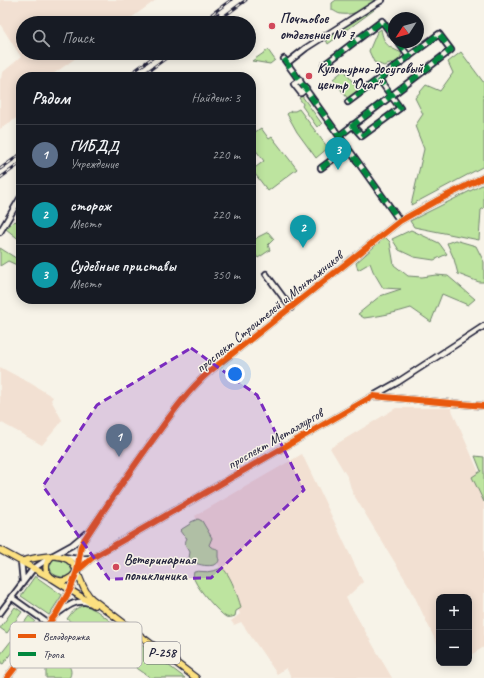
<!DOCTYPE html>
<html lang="ru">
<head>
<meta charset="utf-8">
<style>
	:root { --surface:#171b24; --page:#242831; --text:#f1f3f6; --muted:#9ea1a6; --line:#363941; --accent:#d1495b }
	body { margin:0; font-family:Caveat,sans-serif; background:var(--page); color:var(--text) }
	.controls { position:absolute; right:12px; bottom:12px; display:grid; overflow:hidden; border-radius:8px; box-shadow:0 2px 10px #0003 }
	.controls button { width:36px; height:36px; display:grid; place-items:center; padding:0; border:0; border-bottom:1px solid var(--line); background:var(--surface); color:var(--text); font:20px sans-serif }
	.compass { position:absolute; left:388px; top:12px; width:36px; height:36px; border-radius:50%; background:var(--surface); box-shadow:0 2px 10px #0003; rotate:234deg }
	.you { position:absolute; left:235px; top:374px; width:14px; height:14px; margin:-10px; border:3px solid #fff; border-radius:50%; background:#1a73e8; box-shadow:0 0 0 6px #1a73e833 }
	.badge { display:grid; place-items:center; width:26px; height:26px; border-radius:50%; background:var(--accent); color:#fff; font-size:13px; font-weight:700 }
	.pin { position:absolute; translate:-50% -33px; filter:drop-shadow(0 1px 2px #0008) }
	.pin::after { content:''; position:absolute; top:21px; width:14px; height:12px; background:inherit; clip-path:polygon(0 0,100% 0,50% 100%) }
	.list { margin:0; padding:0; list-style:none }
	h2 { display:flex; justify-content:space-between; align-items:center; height:52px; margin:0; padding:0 16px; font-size:17px }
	h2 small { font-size:13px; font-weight:400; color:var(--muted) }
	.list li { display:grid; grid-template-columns:26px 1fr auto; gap:12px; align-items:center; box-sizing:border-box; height:60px; padding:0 16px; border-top:1px solid var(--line) }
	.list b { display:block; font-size:15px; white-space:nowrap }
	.list p { margin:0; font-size:13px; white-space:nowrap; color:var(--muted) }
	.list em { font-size:13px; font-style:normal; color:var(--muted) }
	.icon { flex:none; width:22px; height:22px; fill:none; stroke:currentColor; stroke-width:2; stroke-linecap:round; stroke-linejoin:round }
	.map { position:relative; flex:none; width:484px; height:678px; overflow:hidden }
	.search { position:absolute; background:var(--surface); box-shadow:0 2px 10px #0003; left:16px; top:16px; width:240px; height:44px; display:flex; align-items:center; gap:10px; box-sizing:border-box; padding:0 14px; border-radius:22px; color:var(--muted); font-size:15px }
	.panel { position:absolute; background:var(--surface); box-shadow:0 2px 10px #0003; left:16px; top:72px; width:240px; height:232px; border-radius:16px }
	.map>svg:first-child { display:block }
</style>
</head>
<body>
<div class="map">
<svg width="484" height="678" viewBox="0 0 484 678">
	<rect width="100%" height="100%" fill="#f7f3e8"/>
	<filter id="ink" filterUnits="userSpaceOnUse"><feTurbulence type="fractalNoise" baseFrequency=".025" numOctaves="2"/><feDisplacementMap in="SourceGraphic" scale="8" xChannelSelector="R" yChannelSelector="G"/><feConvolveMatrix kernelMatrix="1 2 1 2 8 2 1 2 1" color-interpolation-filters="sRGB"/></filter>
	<g filter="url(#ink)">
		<path fill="#f2e0d2" d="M0,0H156L124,23H23V53H83L49,77H21V97L17,101L21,106V115L0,129V78L1,79L2,73L21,57L0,24Z
			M0,367L30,383L53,397L51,400L62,420L59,425L42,445L0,422Z
			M396,408H451L484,484V647L469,656V597H439V648L411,589L352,492L348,478L330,448Z
			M302,454L363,582L346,598L392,678H292L286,668L277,674L241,622L234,625L231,621L240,614L226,580L195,516Z"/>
		<path fill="#bde49f" stroke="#70836d" d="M336,0H376C366,8 355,16 341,14C338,14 335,11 332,10V3Z
			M372,9L374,10L328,44L325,38Z
			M381,29C384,45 388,47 402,53L399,61L384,66L374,62L369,51L377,32Z
			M268,50L275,60L270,64L252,61Z
			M461,52L484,83V166L411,205L424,149L415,126L423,114L415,98L426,85L440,91L453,73L448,62Z
			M344,70L359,91L348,99L333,79Z
			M302,96L322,124L317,127L302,106L303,104L299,98Z
			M299,109L328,148L316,158L297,132L287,114L291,111H295Z
			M251,128L255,132L261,128L269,139L272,137L297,169L268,191L252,170L264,161L251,144Z
			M484,184V208L481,210L479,240L414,227L410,221Z
			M21,220V241L6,229L13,222Z
			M411,230L439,243L447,254L434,260L414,257L399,250L392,239Z
			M268,232L274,239L268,245L270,250L258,258L251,249V244L258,237Z
			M385,237L390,242L394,265L408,276L422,277L436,275L448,276L475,299L468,305L442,294L431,322L411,308C395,313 381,316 364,318L358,314L380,296L401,289L383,288L373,271L370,263L358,270L356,263Z
			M455,240L476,246L484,262V282H479L458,274L454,259L447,243Z
			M0,248L19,260V266L8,261L0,266Z
			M475,456L484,457V502L472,477L481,471Z
			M198,519L202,521L212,538L209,545L211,547C219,550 218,547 218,557C218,558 219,559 219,560C218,570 191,565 189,558C189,556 190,554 190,552C187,546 183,546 187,538L183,535L180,531L182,529L190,524L191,522Z
			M55,558C63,560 69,562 72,571C68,579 61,578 53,574L48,565L51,560Z
			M222,568C230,573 238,597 241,607V608L236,611L235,616C232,617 229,618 226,617C219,613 198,589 195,581C193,578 193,575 194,572C200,570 206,573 212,571C215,571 218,569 222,568Z
			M35,576L62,595L49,615L21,596Z
			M85,605L97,611L185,678H151L67,619C73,611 75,608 85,605Z
			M15,607L22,612L7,633L0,628Z
			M29,616L35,621L19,642L13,638Z
			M11,641L17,645L3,664L1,663L0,655Z
			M59,656C66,661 75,669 69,678H46V657Z"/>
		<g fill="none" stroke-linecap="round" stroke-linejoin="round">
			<defs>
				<path id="minor" d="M398,42L409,57
					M284,59L400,221
					M287,63L306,48L375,4L382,0
					M324,65L382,21L394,37
					M300,80L294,84L301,93L306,89
					M352,125L362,136L400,108L379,79
					M339,136L451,50L439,34L348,102
					M321,168L348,148
					M0,232L21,197
					M266,274L291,308
					M373,396L398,382L484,326
					M64,557L78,559L92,558
					M21,561L23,582
					M77,571L92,558L373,396L484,406
					M11,597L49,624
					M0,613L33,569L52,556L72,545L85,534
					M58,613C68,606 76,599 89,603
					M7,678L56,614L70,590L77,571L81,546L84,540C105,508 127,476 149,445C168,419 185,393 209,372L400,221L436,201L484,177"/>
				<path id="major" d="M0,550L53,579L94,605
					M52,556C35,572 59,588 70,578C73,577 75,573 77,571
					M21,561C37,558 67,548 76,569C81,580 83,591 92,599L196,678"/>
			</defs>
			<use href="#minor" stroke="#22223b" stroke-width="8"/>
			<use href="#major" stroke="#22223b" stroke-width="8"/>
			<use href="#minor" stroke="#f7f3e8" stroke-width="4.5"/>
			<use href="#major" stroke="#fce080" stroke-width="5.5"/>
			<defs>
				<path id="rail" d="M212,14L231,0
					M205,23L218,14
					M215,23L246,0
					M126,77L159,53
					M140,77L173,53
					M0,169L21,154
					M0,178L21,163"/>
			</defs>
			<use href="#rail" stroke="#22223b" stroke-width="3"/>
			<use href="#rail" stroke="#f7f3e8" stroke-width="1.5" stroke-dasharray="4.5" stroke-linecap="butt"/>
			<path stroke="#00873e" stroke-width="5" stroke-dasharray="10 5" stroke-linecap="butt" d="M398,42L409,57
				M284,59L400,221
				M324,65L382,21L394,37
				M352,125L362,136L400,108L379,79
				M339,136L451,50L439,34L348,102
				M321,168L348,148"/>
			<defs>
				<path id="cycleway" d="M77,571L92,558L373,396L484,406
					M7,678L56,614L70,590L77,571L81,546L84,540C105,508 127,476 149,445C168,419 185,393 209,372L400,221L436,201L484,177"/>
			</defs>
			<use href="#cycleway" stroke="#f7f3e8" stroke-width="8"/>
			<use href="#cycleway" stroke="#e8590c" stroke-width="6"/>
		</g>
	</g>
	<path fill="#7b2cbf" fill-opacity="0.2" stroke="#7b2cbf" stroke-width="3" stroke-dasharray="8 5" stroke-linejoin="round" d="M191,348L257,395L304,490L211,578L109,579L43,486L97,405Z"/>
	<g fill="#d1495b" stroke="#f7f3e8" stroke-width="1.5">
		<circle cx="272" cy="26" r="4"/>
		<circle cx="309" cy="76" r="4"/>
		<circle cx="116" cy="567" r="4"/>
	</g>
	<g text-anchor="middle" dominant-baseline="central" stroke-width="3" stroke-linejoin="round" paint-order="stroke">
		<rect fill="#f7f3e8" stroke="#62616f" stroke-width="1" x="144" y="642" width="36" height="22" rx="3"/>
		<g font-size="13" font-weight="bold" fill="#22223b">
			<text x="162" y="653">Р-258</text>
		</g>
		<g font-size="14" font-weight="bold" fill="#22223b" stroke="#f7f3e8" text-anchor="start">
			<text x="280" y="18">Почтовое<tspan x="280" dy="16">отделение № 7</tspan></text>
			<text x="317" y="68">Культурно-досуговый<tspan x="317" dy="16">центр "Очаг"</tspan></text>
			<text x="124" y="559">Ветеринарная<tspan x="124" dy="16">поликлиника</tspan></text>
		</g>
		<g font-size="14" fill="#22223b" stroke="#f7f3e8">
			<text transform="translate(269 312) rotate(-39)">проспект Строителей и Монтажников</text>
			<text transform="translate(275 439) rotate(-30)">проспект Металлургов</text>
		</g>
	</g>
	<rect x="10" y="622" width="132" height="46" rx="6" fill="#f7f3e8" stroke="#b7b4b4" stroke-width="1"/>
	<rect x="18" y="634" width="18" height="4" fill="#e8590c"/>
	<rect x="18" y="652" width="18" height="4" fill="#00873e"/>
	<g font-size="11" fill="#22223b">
		<text x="43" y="640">Велодорожка</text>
		<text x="43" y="658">Тропа</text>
	</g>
</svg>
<div class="controls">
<button>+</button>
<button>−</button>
</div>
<svg class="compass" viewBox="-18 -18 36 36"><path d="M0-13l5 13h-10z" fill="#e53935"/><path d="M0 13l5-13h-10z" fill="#9ea1a6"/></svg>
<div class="you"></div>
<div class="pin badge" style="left:119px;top:457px;background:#5c6f8a">1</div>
<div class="pin badge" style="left:303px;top:248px;background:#0f9aa8">2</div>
<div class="pin badge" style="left:338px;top:170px;background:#0f9aa8">3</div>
<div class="search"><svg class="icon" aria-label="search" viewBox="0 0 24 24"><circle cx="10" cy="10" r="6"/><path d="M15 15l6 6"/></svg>Поиск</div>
<section class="panel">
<h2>Рядом<small>Найдено: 3</small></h2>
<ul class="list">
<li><span class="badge" style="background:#5c6f8a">1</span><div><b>ГИБДД</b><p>Учреждение</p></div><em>220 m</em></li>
<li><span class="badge" style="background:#0f9aa8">2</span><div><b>сторож</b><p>Место</p></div><em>220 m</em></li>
<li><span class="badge" style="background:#0f9aa8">3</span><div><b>Судебные приставы</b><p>Место</p></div><em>350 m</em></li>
</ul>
</section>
</div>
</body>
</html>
